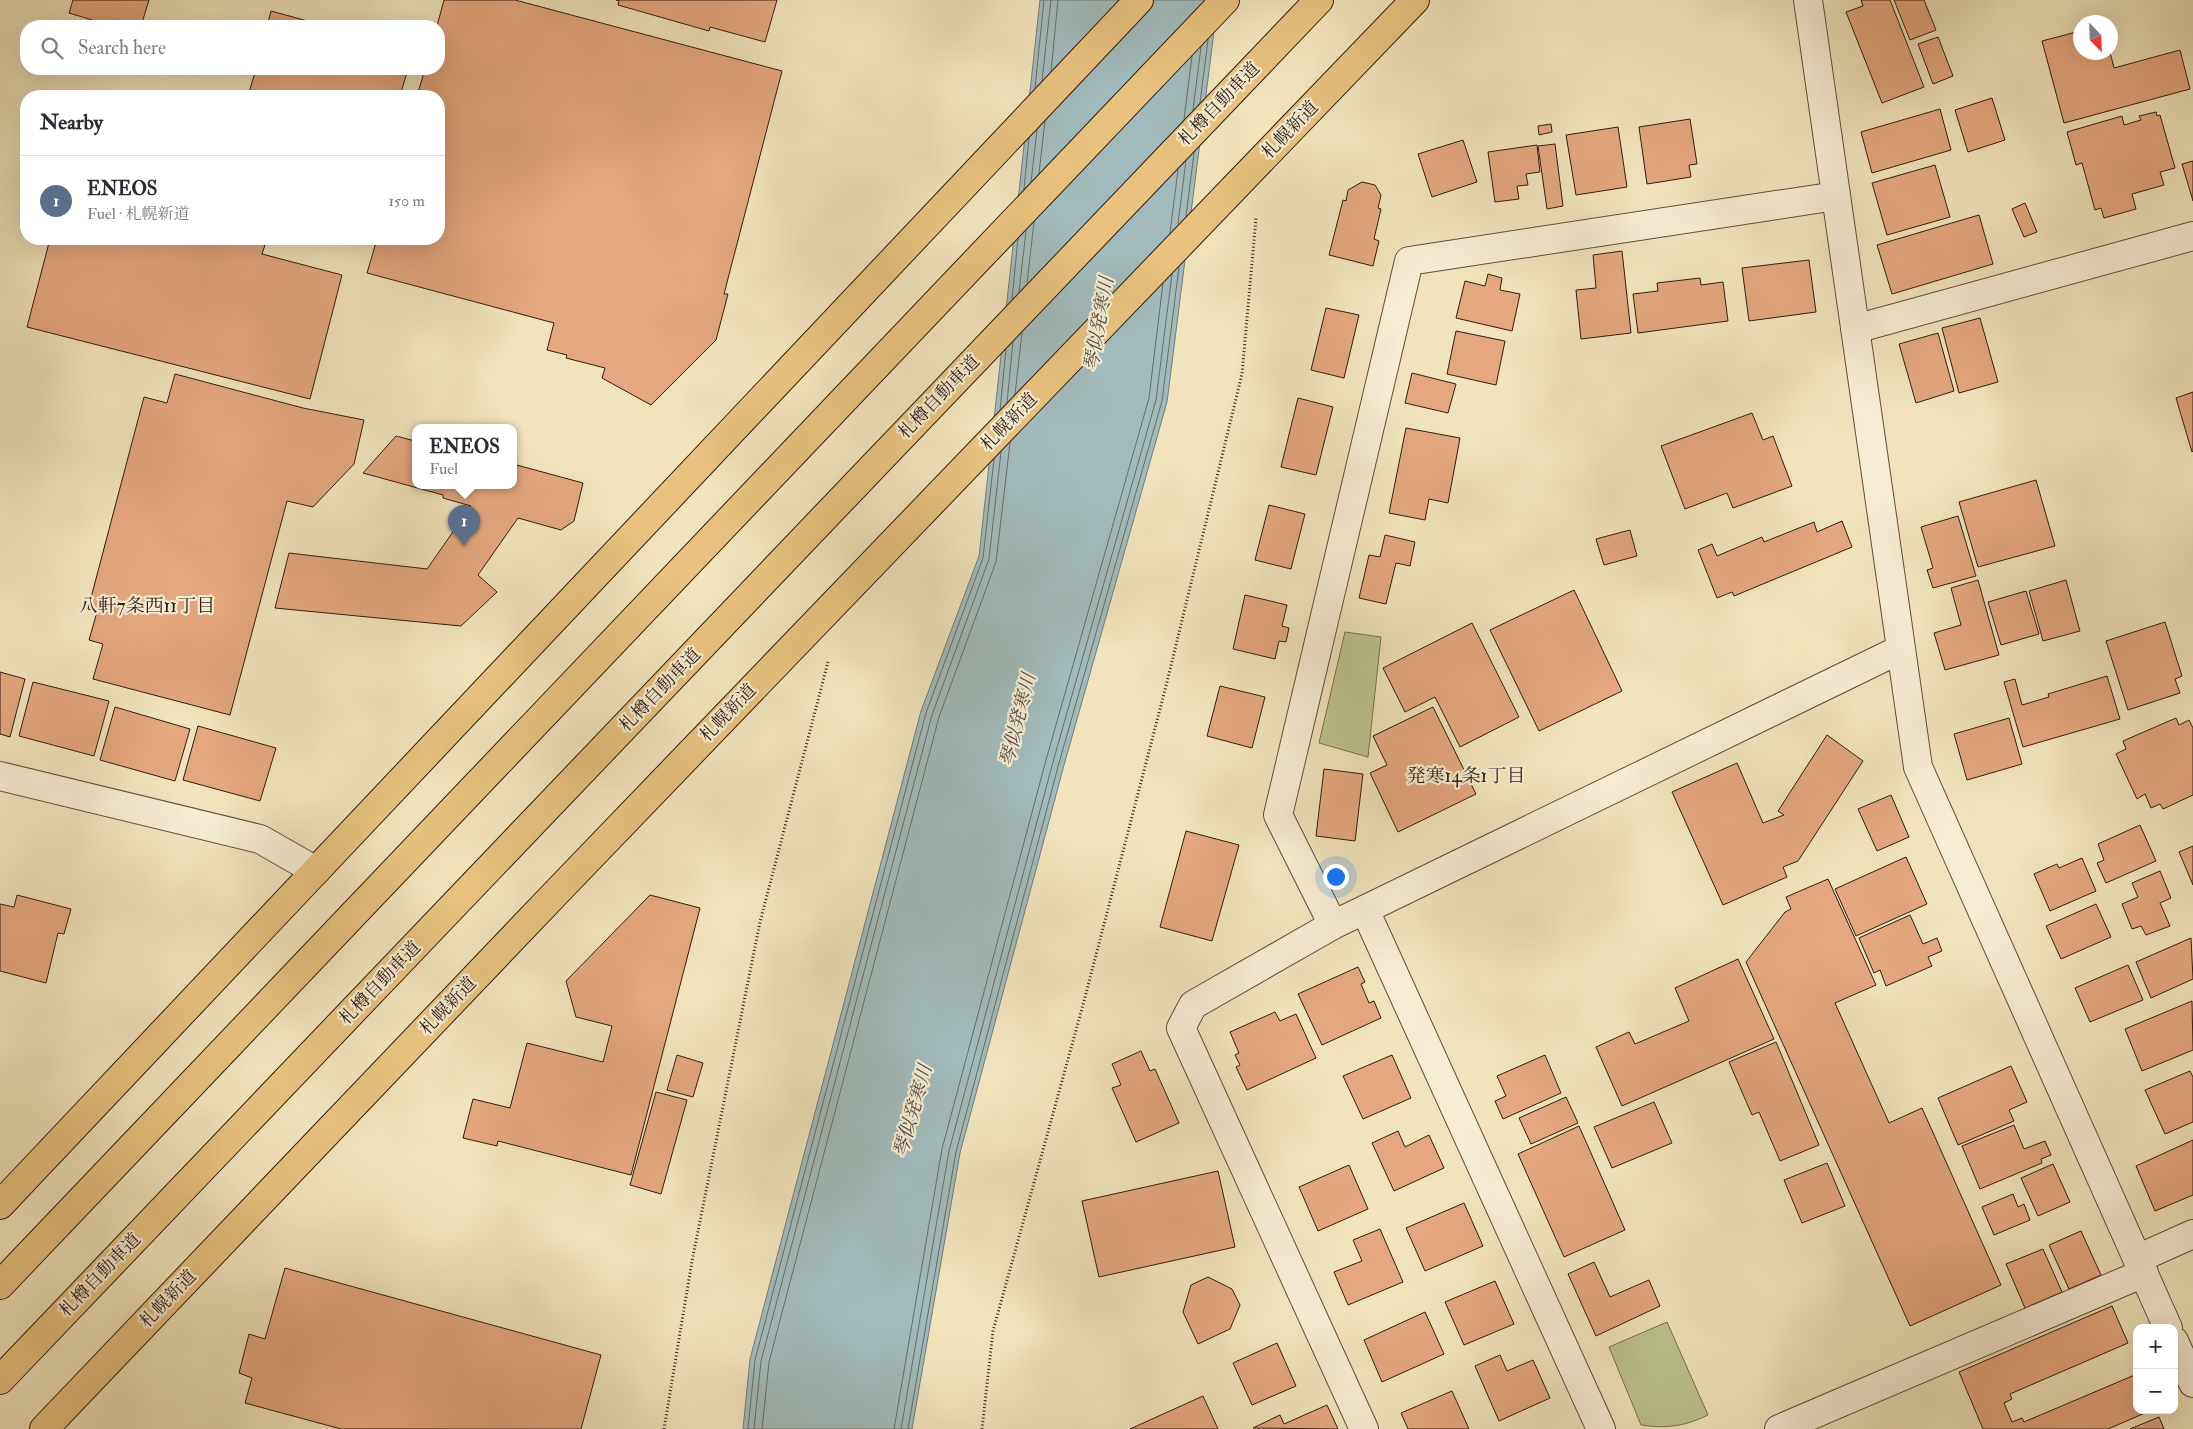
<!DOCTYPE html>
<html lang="en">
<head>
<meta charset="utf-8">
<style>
	:root { --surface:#fff; --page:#f2f2f3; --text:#2b2b33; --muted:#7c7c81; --line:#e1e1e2; --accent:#1a73e8 }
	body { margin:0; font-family:"IM FELL Double Pica","Noto Serif JP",serif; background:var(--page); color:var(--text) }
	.controls { position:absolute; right:15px; bottom:15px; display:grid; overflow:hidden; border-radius:10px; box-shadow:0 5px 20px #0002 }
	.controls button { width:45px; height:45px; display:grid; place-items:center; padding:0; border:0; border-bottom:1px solid var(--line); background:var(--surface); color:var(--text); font:25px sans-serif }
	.compass { position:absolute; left:2073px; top:15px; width:45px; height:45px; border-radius:50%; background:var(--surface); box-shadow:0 5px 20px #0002; rotate:157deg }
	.you { position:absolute; left:1335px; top:876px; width:18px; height:18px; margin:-12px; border:4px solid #fff; border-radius:50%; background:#1a73e8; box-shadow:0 0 0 8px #1a73e833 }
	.badge { display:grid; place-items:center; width:32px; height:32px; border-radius:50%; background:var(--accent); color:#fff; font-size:16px; font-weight:700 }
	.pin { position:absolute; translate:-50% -41px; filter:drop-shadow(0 1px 2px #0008) }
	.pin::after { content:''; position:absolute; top:26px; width:18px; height:15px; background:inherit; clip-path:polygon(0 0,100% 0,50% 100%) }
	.popup { position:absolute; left:412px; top:424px; width:105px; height:65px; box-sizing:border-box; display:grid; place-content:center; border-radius:10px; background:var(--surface); filter:drop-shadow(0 1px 4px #0005); font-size:16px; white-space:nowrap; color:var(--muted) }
	.popup b { font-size:19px; color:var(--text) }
	.popup::after { content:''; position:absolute; left:50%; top:100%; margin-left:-10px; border:10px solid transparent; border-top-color:var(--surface) }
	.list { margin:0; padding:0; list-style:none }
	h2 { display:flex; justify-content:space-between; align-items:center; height:65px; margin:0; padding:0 20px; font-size:21px }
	h2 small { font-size:16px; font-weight:400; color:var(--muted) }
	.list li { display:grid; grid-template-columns:32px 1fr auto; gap:15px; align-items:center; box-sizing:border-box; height:90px; padding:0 20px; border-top:1px solid var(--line) }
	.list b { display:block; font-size:19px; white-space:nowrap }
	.list p { margin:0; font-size:16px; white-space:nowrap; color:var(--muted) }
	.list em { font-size:16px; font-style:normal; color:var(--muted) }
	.icon { flex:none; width:28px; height:28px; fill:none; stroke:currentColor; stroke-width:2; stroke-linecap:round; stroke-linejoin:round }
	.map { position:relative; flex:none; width:2193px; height:1429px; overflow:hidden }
	.search { position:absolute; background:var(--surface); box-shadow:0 5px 20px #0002; left:20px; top:20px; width:425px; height:55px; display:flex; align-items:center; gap:12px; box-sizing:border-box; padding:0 18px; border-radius:20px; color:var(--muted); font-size:19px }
	.panel { position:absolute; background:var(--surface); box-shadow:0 5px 20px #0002; left:20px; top:90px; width:425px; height:155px; border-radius:20px }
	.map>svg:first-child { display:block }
</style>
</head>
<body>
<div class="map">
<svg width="2193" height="1429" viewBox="0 0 2193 1429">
	<rect width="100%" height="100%" fill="#f1e4bc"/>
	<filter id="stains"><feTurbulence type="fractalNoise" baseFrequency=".004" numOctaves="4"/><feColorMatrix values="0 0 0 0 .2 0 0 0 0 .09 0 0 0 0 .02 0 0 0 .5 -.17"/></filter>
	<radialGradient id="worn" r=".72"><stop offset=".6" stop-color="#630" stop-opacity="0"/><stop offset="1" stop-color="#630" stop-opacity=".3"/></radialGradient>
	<path fill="#bcc48f" stroke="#777050" d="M1345,632L1381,637L1368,757L1319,743Z
		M1667,1322L1708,1415C1685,1426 1668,1429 1641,1425L1609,1347Z"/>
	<path fill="#a1bbbc" stroke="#757b78" d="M1040,0H1218L1167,402L1064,765L960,1153L912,1429H743L750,1359L921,711L979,556Z"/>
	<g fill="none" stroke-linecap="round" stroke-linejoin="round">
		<path stroke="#6a6b66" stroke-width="1" d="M1051,72L1058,0
			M1042,81L1051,0
			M1035,88L1044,0
			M1200,103L1208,40
			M1193,110L1201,47
			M1184,119L1192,56
			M1039,173L1045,121
			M1031,182L1037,130
			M1024,189L1029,138
			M1186,217L1194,153
			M1178,224L1186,160
			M1170,233L1178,170
			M1027,283L1034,222
			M1019,292L1026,231
			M1012,300L1018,238
			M1015,394L1022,333
			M1007,403L1013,341
			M1000,410L1006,349
			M748,1429L755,1360L926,713L983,558L994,459
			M754,1429L761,1361L932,715L989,559L1001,452
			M762,1429L769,1362L939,717L996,562L1010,443
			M894,1429L942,1149L1046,760L1149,398L1163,283
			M901,1429L949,1151L1053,762L1156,400L1172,274
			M908,1429L956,1152L1059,763L1162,401L1179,267"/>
	</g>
	<path fill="#e4a77f" stroke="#321b11" d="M73,0H149L141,26L114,20L112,26L69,13Z
		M444,0H515L782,71L724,294H728L716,340L651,405L602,378L605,368L566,358L567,355L547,350L554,323L367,273L377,239H439V96H417L425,69H439V26H437Z
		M616,0H777L765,42L710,27L709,31L618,5L619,1Z
		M1861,0H1890L1924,87L1882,103L1846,12L1863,6Z
		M1894,0H1924L1936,30L1910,40Z
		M271,11L326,26H267Z
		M2080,31V52H2110L2114,68L2180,50L2190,89L2064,123L2042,41Z
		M1938,37L1953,76L1933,84L1918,44Z
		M256,69H408L400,96H248Z
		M1992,98L2005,140L1968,152L1955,110Z
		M1940,109L1951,150L1872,173L1861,132Z
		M2156,112L2157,116L2160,115L2175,168L2160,172L2164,185L2132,194L2136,209L2104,218L2101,208L2095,210L2082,163L2076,165L2067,132L2122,116L2124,125L2141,120L2139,116Z
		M1690,119L1697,164L1689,165L1691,177L1647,184L1639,127Z
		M1551,124L1552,132L1539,135L1538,126Z
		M1618,127L1627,187L1576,195L1566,135Z
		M1463,140L1477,182L1432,197L1418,154Z
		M1555,144L1563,206L1547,209L1538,146Z
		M1537,145L1540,172L1526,174L1528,185L1517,186L1519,199L1495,202L1488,152Z
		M2193,161V201L2182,164Z
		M1935,165L1950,217L1887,235L1872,183Z
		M1362,182L1375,185L1381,195L1378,208L1381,209L1374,239L1379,241L1373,266L1329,255L1343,200L1346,201L1348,190Z
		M2025,203L2037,232L2024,237L2012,209Z
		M1979,215L1993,264L1892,294L1877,245Z
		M50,239H243L265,245L262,254L342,275L310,399L27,327Z
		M1622,251L1631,333L1581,339L1576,290L1596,288L1593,255Z
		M1809,260L1816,312L1749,321L1742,268Z
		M1488,274L1502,278L1500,290L1520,294L1512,331L1456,318L1465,281L1485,286Z
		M1700,278L1701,285L1723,282L1728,321L1638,333L1633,294L1658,291L1657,283Z
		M1326,308L1359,315L1344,378L1311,370Z
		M1980,318L1998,382L1959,393L1942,328Z
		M1456,331L1505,341L1496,385L1447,374Z
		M1938,333L1954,391L1916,403L1899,344Z
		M1412,373L1456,384L1448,413L1405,403Z
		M175,374L303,408L364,420L354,464L313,507L287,501L230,715L93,679L103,644L89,640L97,612L88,609L144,397L167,403Z
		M2193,392V451L2192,452L2176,398Z
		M1298,398L1333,407L1316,475L1281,467Z
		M1752,413L1763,440L1773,436L1792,486L1733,508L1727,493L1685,509L1661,446Z
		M1406,428L1460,438L1448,503L1429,499L1425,520L1389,513Z
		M396,436L415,441V485H513V464L583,483L574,521L561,530L518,518L478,575L497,592L461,626L275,608L289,553L427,569L471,506L443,498V495L363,473Z
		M2036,480L2055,546L1978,567L1959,502Z
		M1269,505L1305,514L1291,569L1255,560Z
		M1958,516L1976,576L1933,588L1927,570L1933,568L1921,527Z
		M1842,521L1852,547L1734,596L1732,592L1717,598L1698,550L1712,544L1717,556L1762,537L1764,542L1814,522L1817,532Z
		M1630,530L1637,556L1604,565L1596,539Z
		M1385,535L1415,542L1410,566L1396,563L1386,604L1359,598L1369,555L1380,557Z
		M1978,580L1999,655L1945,670L1934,633L1961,625L1951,588Z
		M2066,580L2080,631L2043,641L2029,591Z
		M1574,590L1622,691L1539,731L1490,630Z
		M2026,591L2039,634L2001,645L1988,602Z
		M1245,595L1287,605L1282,626L1289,628L1286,642L1279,641L1275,659L1233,649Z
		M2165,622L2182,676L2175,679L2180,693L2128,710L2106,641Z
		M1472,623L1519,717L1460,747L1435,697L1405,712L1383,668Z
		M0,672L25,679L10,737L0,734Z
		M2107,676L2120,719L2023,747L2004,682L2015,679L2022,705L2049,697L2048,694Z
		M33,682L109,701L94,756L19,736Z
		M1220,686L1265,697L1252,748L1207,736Z
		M115,707L190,729L175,781L100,760Z
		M1433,707L1476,794L1398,832L1370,773L1387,765L1373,736Z
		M2009,718L2022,764L1967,780L1954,734Z
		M2176,718L2179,725L2189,720L2193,728V795L2163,809L2160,804L2151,808L2145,794L2137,799L2116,754L2126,749L2123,741Z
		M198,726L276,748L260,801L183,780Z
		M1827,735L1863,761L1798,861L1783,867L1787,877L1723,905L1672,792L1737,763L1763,823L1784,815L1778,811Z
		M1324,769L1363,774L1355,841L1316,836Z
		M1891,795L1909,837L1877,851L1858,809Z
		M2140,825L2156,861L2106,883L2097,863L2104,860L2098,844Z
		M1186,831L1239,845L1212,941L1160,927Z
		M2193,846V885L2179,852Z
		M1906,857L1927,904L1856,936L1835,889Z
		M2082,858L2096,891L2050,911L2034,874L2057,864L2059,868Z
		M2160,871L2171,898L2160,903L2170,926L2146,935L2141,926L2132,929L2122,904L2138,897L2132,883Z
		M1828,879L1876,985L1835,1003L1889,1123L1922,1108L2001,1285L1910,1326L1746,962L1785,912L1791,909L1786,897Z
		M17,895L71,909L64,934L58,933L46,983L0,971V904L14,907Z
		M650,895L700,908L631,1175L498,1141L497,1146L463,1138L473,1099L510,1108L527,1043L603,1062L612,1026L576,1017L566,981Z
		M2096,904L2111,937L2061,959L2046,926Z
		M1910,915L1923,944L1937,938L1942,951L1928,957L1932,966L1886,986L1880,970L1874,973L1859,938Z
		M2191,938L2193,979L2151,998L2136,962Z
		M1738,959L1774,1039L1622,1106L1596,1047L1629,1032L1635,1044L1689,1021L1675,988Z
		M2128,965L2143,1000L2090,1022L2075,988Z
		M1358,967L1365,982L1361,984L1369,1003L1374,1001L1381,1018L1322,1045L1298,994Z
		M2192,1001L2193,1050L2142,1071L2125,1029Z
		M1275,1012L1280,1021L1296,1014L1316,1058L1247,1090L1236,1067L1240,1065L1235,1055L1239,1053L1230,1032Z
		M1776,1042L1819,1145L1780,1161L1759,1112L1752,1115L1729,1062Z
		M1141,1051L1150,1071L1155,1069L1179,1123L1136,1142L1112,1088L1121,1085L1112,1064Z
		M677,1055L703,1063L693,1097L667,1090Z
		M1392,1055L1411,1098L1363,1119L1343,1076Z
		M1545,1055L1561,1093L1503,1119L1495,1101L1506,1096L1497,1076Z
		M2011,1066L2027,1102L2009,1110L2014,1121L1958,1145L1938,1098Z
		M2190,1071L2193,1077V1122L2165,1134L2145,1090Z
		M656,1092L687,1100L661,1194L630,1185Z
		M1566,1097L1578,1123L1531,1144L1519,1118Z
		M1654,1102L1672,1143L1612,1168L1594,1127Z
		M2014,1125L2024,1149L2045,1141L2051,1155L2041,1159L2042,1163L1980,1189L1962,1146Z
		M1579,1126L1625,1230L1564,1257L1518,1154Z
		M1398,1131L1405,1147L1429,1135L1444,1168L1394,1191L1372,1143Z
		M2193,1140V1195L2155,1211L2136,1166Z
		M1827,1163L1845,1206L1802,1223L1784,1180Z
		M2053,1164L2070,1202L2038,1216L2021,1178Z
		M1349,1165L1368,1209L1318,1231L1299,1187Z
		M1218,1171L1235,1247L1099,1277L1082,1201Z
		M2013,1194L2018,1207L2024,1204L2030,1220L1994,1235L1982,1207Z
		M1464,1203L1483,1246L1425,1271L1406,1228Z
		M1380,1229L1403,1282L1348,1305L1334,1272L1362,1261L1353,1240Z
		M2081,1231L2101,1275L2069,1289L2049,1245Z
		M2043,1249L2062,1292L2025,1308L2006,1264Z
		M1594,1262L1610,1297L1649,1280L1660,1306L1596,1336L1568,1274Z
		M285,1268L601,1355L581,1429H341L245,1403L252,1378L239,1373L249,1334L265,1339Z
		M1208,1277L1232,1289L1240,1305L1230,1329L1198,1344L1183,1312L1191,1285Z
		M1495,1281L1514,1324L1464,1345L1445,1302Z
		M2112,1306L2128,1343L2010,1394L2012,1399L2004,1403L2012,1422L2022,1418L2024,1422L2137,1374V1410H2152L2108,1429H1983L1959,1372Z
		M1425,1312L1444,1354L1382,1382L1364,1340Z
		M1277,1343L1296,1386L1252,1405L1233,1363Z
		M1500,1355L1507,1371L1533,1360L1550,1398L1499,1421L1475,1366Z
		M1452,1391L1469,1429H1408L1401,1413Z
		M1203,1396L1218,1429H1130Z
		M1327,1405L1338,1429L1253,1428L1280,1415L1284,1424Z
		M2159,1417L2164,1429H2130Z"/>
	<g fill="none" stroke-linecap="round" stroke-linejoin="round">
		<defs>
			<path id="street" d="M1808,0L1918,767L2168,1328
				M1855,329L2193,236
				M0,776L260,839L316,871
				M1365,910L1601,1429
				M1333,925L1278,815L1409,261L1836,196
				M2137,1259L2193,1234
				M2174,1341L2193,1383
				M1364,1429L1181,1028L1193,1005L1333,925L1901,649
				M1779,1429L2144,1273"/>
			<path id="highway" d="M0,1205L1139,0
				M0,1285L1225,0
				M0,1380L1319,0
				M44,1429L552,897L1415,0"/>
		</defs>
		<use href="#street" stroke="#624d3c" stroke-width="30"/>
		<use href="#highway" stroke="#321b11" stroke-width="30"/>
		<path stroke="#321b11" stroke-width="3" stroke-dasharray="1 2.5" stroke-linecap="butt" d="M664,1429L692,1261L760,922L828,662
			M982,1429L993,1331L1083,1005L1166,686L1242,374L1256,218"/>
		<use href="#street" stroke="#f6edd3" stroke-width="28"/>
		<use href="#highway" stroke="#e8c27e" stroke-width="28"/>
	</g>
	<g text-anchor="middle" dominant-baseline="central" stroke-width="4.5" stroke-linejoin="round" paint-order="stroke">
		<g font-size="18" fill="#321b11" stroke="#f6edd3">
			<text transform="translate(1219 104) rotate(-46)">札樽自動車道</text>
			<text transform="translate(1290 130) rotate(-46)">札幌新道</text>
			<text transform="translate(939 397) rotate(-46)">札樽自動車道</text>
			<text transform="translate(1009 422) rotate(-46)">札幌新道</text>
			<text transform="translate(660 690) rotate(-46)">札樽自動車道</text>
			<text transform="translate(728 713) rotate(-46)">札幌新道</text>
			<text transform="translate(380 983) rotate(-46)">札樽自動車道</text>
			<text transform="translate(448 1006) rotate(-46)">札幌新道</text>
			<text transform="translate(100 1275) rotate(-46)">札樽自動車道</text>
			<text transform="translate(168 1299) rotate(-46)">札幌新道</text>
		</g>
		<g font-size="19" font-style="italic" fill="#534b44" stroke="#f6edd3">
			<text transform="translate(1099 324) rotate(-80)">琴似発寒川</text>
			<text transform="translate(1018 720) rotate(-76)">琴似発寒川</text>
			<text transform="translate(913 1111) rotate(-74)">琴似発寒川</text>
		</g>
		<g font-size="19" fill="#321b11" stroke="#f6edd3">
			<text x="147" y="606">八軒7条西11丁目</text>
			<text x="1466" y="776">発寒14条1丁目</text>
		</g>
	</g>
	<rect width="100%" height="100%" filter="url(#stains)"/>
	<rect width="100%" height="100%" fill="url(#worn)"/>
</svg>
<div class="controls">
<button>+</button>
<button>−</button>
</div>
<svg class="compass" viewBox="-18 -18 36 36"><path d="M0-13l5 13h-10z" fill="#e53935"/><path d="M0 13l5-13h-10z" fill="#7c7c81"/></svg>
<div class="you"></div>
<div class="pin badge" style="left:464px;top:546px;background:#5c6f8a">1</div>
<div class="popup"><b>ENEOS</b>Fuel</div>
<div class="search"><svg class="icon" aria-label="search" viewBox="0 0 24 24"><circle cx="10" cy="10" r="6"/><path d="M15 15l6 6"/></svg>Search here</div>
<section class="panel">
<h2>Nearby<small></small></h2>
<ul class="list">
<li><span class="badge" style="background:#5c6f8a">1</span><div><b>ENEOS</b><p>Fuel · 札幌新道</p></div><em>150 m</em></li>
</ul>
</section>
</div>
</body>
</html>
